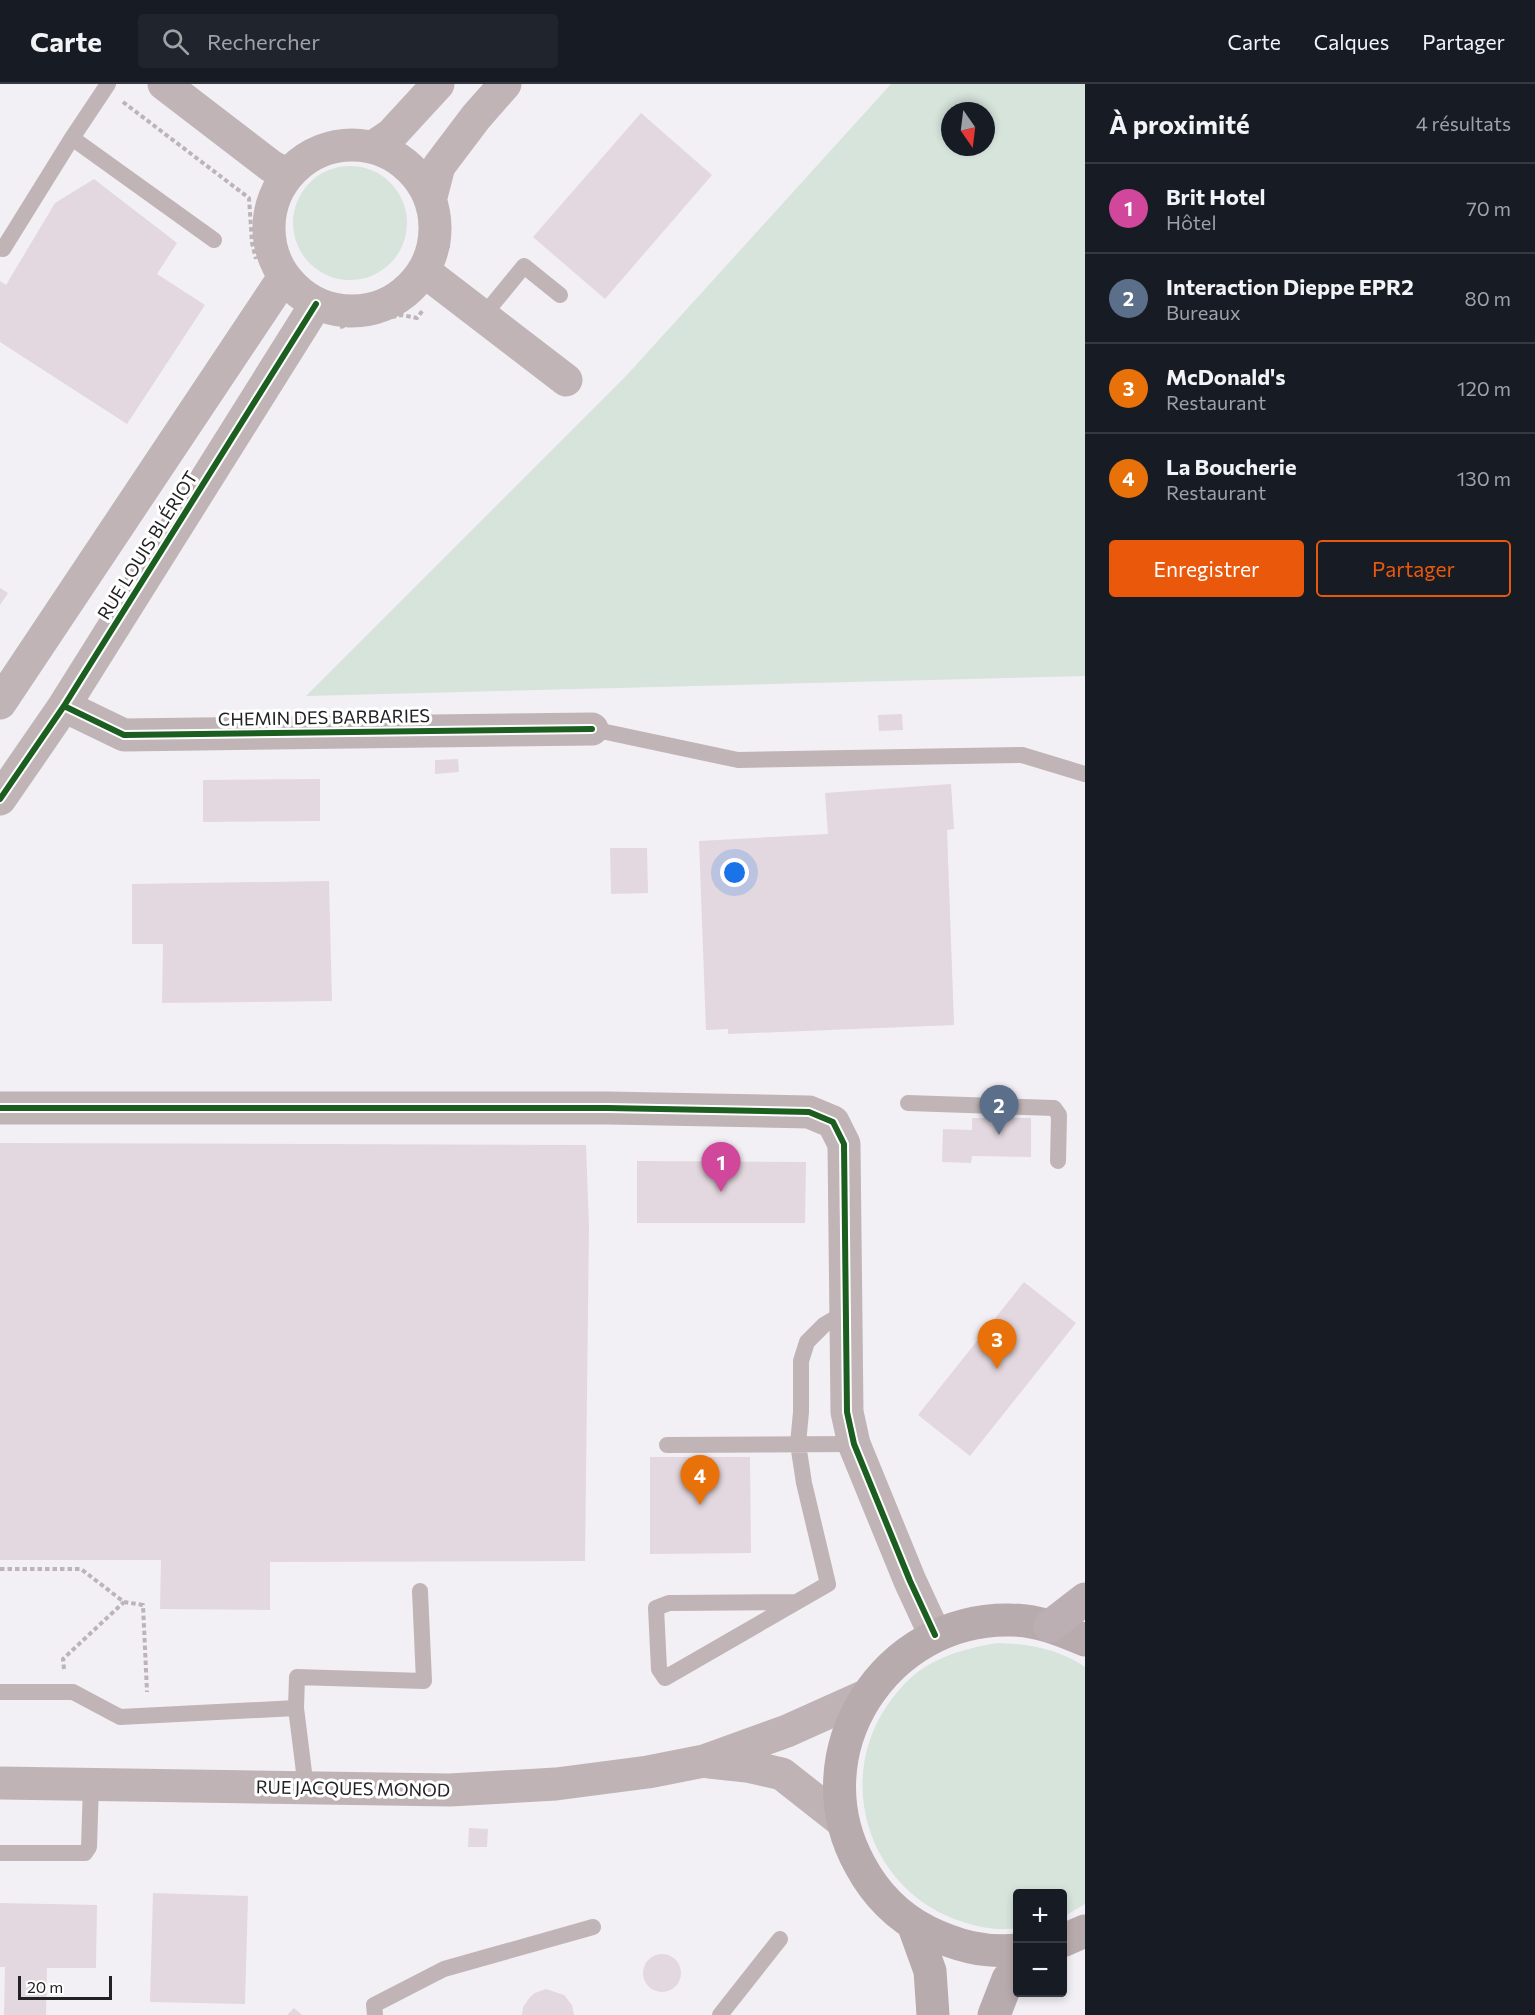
<!DOCTYPE html>
<html lang="fr">
<head>
<meta charset="utf-8">
<style>
	:root { --surface:#171b24; --page:#20242c; --text:#f1f3f6; --muted:#9ea1a6; --line:#363941; --accent:#ea580c }
	body { margin:0; font-family:Commissioner,sans-serif; background:var(--page); color:var(--text) }
	.controls { position:absolute; right:18px; bottom:18px; display:grid; overflow:hidden; border-radius:6px; box-shadow:0 3px 9px #0003 }
	.controls button { width:54px; height:54px; display:grid; place-items:center; padding:0; border:0; border-bottom:2px solid var(--line); background:var(--surface); color:var(--text); font:30px sans-serif }
	.compass { position:absolute; left:941px; top:18px; width:54px; height:54px; border-radius:50%; background:var(--surface); box-shadow:0 3px 9px #0003; rotate:166deg }
	.scale { position:absolute; left:18px; bottom:15px; width:94px; box-sizing:border-box; padding-left:6px; border:3px solid #222123; border-top:0; font-size:16px; line-height:21px; white-space:nowrap; color:#222123; -webkit-text-stroke:4px #fff; paint-order:stroke }
	.you { position:absolute; left:735px; top:789px; width:21px; height:21px; margin:-15px; border:4px solid #fff; border-radius:50%; background:#1a73e8; box-shadow:0 0 0 9px #1a73e833 }
	.badge { display:grid; place-items:center; width:39px; height:39px; border-radius:50%; background:var(--accent); color:#fff; font-size:20px; font-weight:700 }
	.pin { position:absolute; translate:-50% -50px; filter:drop-shadow(0 2px 3px #0008) }
	.pin::after { content:''; position:absolute; top:32px; width:21px; height:18px; background:inherit; clip-path:polygon(0 0,100% 0,50% 100%) }
	.list { margin:0; padding:0; list-style:none }
	h2 { display:flex; justify-content:space-between; align-items:center; height:78px; margin:0; padding:0 24px; font-size:26px }
	h2 small { font-size:20px; font-weight:400; color:var(--muted) }
	.list li { display:grid; grid-template-columns:39px 1fr auto; gap:18px; align-items:center; box-sizing:border-box; height:90px; padding:0 24px; border-top:2px solid var(--line) }
	.list b { display:block; font-size:22px; white-space:nowrap }
	.list p { margin:0; font-size:20px; white-space:nowrap; color:var(--muted) }
	.list em { font-size:20px; font-style:normal; color:var(--muted) }
	.actions { display:flex; gap:12px; padding:18px 24px }
	.actions a { flex:1; padding:14px 0; border:2px solid var(--accent); border-radius:6px; text-align:center; font-size:21px; color:var(--accent) }
	.actions .main { background:var(--accent); color:#fff }
	.icon { flex:none; width:33px; height:33px; fill:none; stroke:currentColor; stroke-width:2; stroke-linecap:round; stroke-linejoin:round }
	.map { position:relative; flex:none; width:1085px; height:1931px; overflow:hidden }
	header { display:flex; align-items:center; gap:36px; box-sizing:border-box; height:84px; padding:0 30px; background:var(--surface); border-bottom:2px solid var(--line) }
	header strong { font-size:28px }
	nav { display:flex; gap:33px; margin-inline-start:auto; font-size:21px }
	.search { width:420px; height:54px; background:var(--page); display:flex; align-items:center; gap:15px; box-sizing:border-box; padding:0 21px; border-radius:6px; color:var(--muted); font-size:22px }
	main { display:flex }
	aside { flex:1; background:var(--surface) }
	.map>svg:first-child { display:block }
</style>
</head>
<body>
<header>
<strong>Carte</strong>
<div class="search"><svg class="icon" aria-label="search" viewBox="0 0 24 24"><circle cx="10" cy="10" r="6"/><path d="M15 15l6 6"/></svg>Rechercher</div>
<nav><a>Carte</a><a>Calques</a><a>Partager</a></nav>
</header>
<main>
<div class="map">
<svg width="1085" height="1931" viewBox="0 0 1085 1931">
	<rect width="100%" height="100%" fill="#f2f0f5"/>
	<path fill="#d6e4db" fill-rule="evenodd" d="M891,0H1085V592L306,612L627,291ZM950,27H986V63H950Z
		M293 139a57 57 0 1 1 114 0a57 57 0 1 1-114 0Z
		M998,1559C1030,1560 1058,1565 1085,1583V1820L1063,1833L1062,1810H1018L1017,1844C994,1848 968,1841 947,1832C871,1798 840,1706 880,1633C891,1614 906,1595 925,1583C948,1569 972,1563 998,1559Z"/>
	<path fill="#e3d8df" d="M641,29L712,91L605,215L533,153Z
		M94,95L177,159L157,190L205,221L127,340L0,258V197L6,201L55,119Z
		M0,504L8,509L0,521Z
		M902,630L903,646L879,647L878,631Z
		M458,675L459,688L435,690V676Z
		M320,695V737L203,738V696Z
		M951,700L954,745L947,746L954,941L728,950V945L706,946L699,757L828,750L825,709Z
		M610,764H647L648,809L611,810Z
		M329,797L332,917L162,919L163,860H132V800Z
		M972,1034H1031V1073L972,1072L971,1079L942,1078L943,1045L972,1046Z
		M0,1059L586,1061L589,1143L585,1477L270,1478V1526L160,1525L161,1476H0Z
		M637,1077L806,1078L805,1139H637Z
		M1024,1198L1076,1239L970,1372L918,1331Z
		M650,1373H750L751,1469L650,1470Z
		M469,1744L488,1745L487,1763H468Z
		M153,1809L248,1812L245,1920L150,1918Z
		M0,1819L97,1821L96,1884H47L46,1931H4L5,1883H0Z
		M643 1889a19 19 0 1 1 38 0a19 19 0 1 1-38 0Z
		M546,1905L564,1911L572,1921L574,1931H522L523,1923L530,1913L535,1909Z
		M294,1924L302,1931H287Z"/>
	<g fill="none" stroke-linecap="round" stroke-linejoin="round">
		<path stroke="#bcb4b7" stroke-width="4" stroke-dasharray="4.5 3" stroke-linecap="butt" d="M123,18L249,114L252,159L256,175
			M448,164L449,138
			M340,243L402,231L417,234L423,226
			M0,1485H81L124,1518L143,1521L147,1608
			M64,1585L63,1575L124,1518"/>
		<path stroke="#c0b4b6" stroke-width="16" d="M108,0L72,54L214,156
			M3,165L72,54
			M483,232L524,182L560,211
			M592,645L738,676L1022,671L1085,690
			M908,1019L1054,1024L1059,1031L1058,1077
			M667,1361L854,1360
			M796,1518L669,1519L656,1524L659,1585L665,1594L828,1500L804,1399L798,1360L801,1328V1277L807,1258L824,1241L846,1228
			M0,1608H73L120,1633L296,1624L306,1704
			M296,1624L297,1593L424,1597L420,1507
			M0,1769H85L89,1763L91,1700
			M375,1931L374,1921L444,1885L593,1843
			M720,1931L780,1855"/>
		<path stroke="#c0b4b6" stroke-width="33" d="M164,0L271,82L288,91
			M269 144a83 83 0 1 1 166 0a83 83 0 1 1-166 0Z
			M373,63L392,50L438,0
			M431,113L439,82L476,33L505,0
			M424,187L566,296
			M0,619L284,193
			M64,622L124,651L592,645
			M0,715L64,622L316,220
			M0,1024H608L809,1028L833,1038L844,1060L847,1328L854,1360L910,1497L935,1551"/>
		<path stroke="#bfb3b5" stroke-width="33" d="M709,1678L747,1682L782,1690L843,1738
			M0,1699L450,1706L556,1700L648,1688L704,1677L787,1647L865,1612"/>
		<path stroke="#b8abae" stroke-width="33" d="M913,1840L930,1887L933,1931
			M1062,1857L1085,1847
			M1018,1866C983,1869 957,1862 926,1847C897,1832 875,1809 860,1781C798,1669 885,1533 1011,1536C1037,1536 1061,1546 1085,1556
			M994,1931L1008,1895L1018,1885"/>
		<path stroke="#bcafb4" stroke-width="33" d="M1050,1542L1085,1515"/>
		<defs>
			<path id="cycleway" d="M64,622L124,651L592,645
				M0,715L64,622L316,220
				M0,1024H608L809,1028L833,1038L844,1060L847,1328L854,1360L910,1497L935,1551"/>
		</defs>
		<use href="#cycleway" stroke="#fff" stroke-width="10"/>
		<use href="#cycleway" stroke="#1b5e20" stroke-width="6"/>
	</g>
	<g text-anchor="middle" dominant-baseline="central" stroke-width="6" stroke-linejoin="round" paint-order="stroke">
		<g font-size="18" fill="#222123" stroke="#fff">
			<text transform="translate(147 461) rotate(-58)">RUE LOUIS BLÉRIOT</text>
			<text transform="translate(324 633) rotate(-1)">CHEMIN DES BARBARIES</text>
			<text transform="translate(353 1704) rotate(1)">RUE JACQUES MONOD</text>
		</g>
	</g>
</svg>
<div class="controls">
<button>+</button>
<button>−</button>
</div>
<svg class="compass" viewBox="-18 -18 36 36"><path d="M0-13l5 13h-10z" fill="#e53935"/><path d="M0 13l5-13h-10z" fill="#9ea1a6"/></svg>
<div class="scale">20 m</div>
<div class="you"></div>
<div class="pin badge" style="left:721px;top:1108px;background:#d1479c">1</div>
<div class="pin badge" style="left:999px;top:1051px;background:#5c6f8a">2</div>
<div class="pin badge" style="left:997px;top:1285px;background:#e8710a">3</div>
<div class="pin badge" style="left:700px;top:1421px;background:#e8710a">4</div>
</div>
<aside>
<h2>À proximité<small>4 résultats</small></h2>
<ul class="list">
<li><span class="badge" style="background:#d1479c">1</span><div><b>Brit Hotel</b><p>Hôtel</p></div><em>70 m</em></li>
<li><span class="badge" style="background:#5c6f8a">2</span><div><b>Interaction Dieppe EPR2</b><p>Bureaux</p></div><em>80 m</em></li>
<li><span class="badge" style="background:#e8710a">3</span><div><b>McDonald's</b><p>Restaurant</p></div><em>120 m</em></li>
<li><span class="badge" style="background:#e8710a">4</span><div><b>La Boucherie</b><p>Restaurant</p></div><em>130 m</em></li>
</ul>
<div class="actions"><a class="main">Enregistrer</a><a>Partager</a></div>
</aside>
</main>
</body>
</html>
